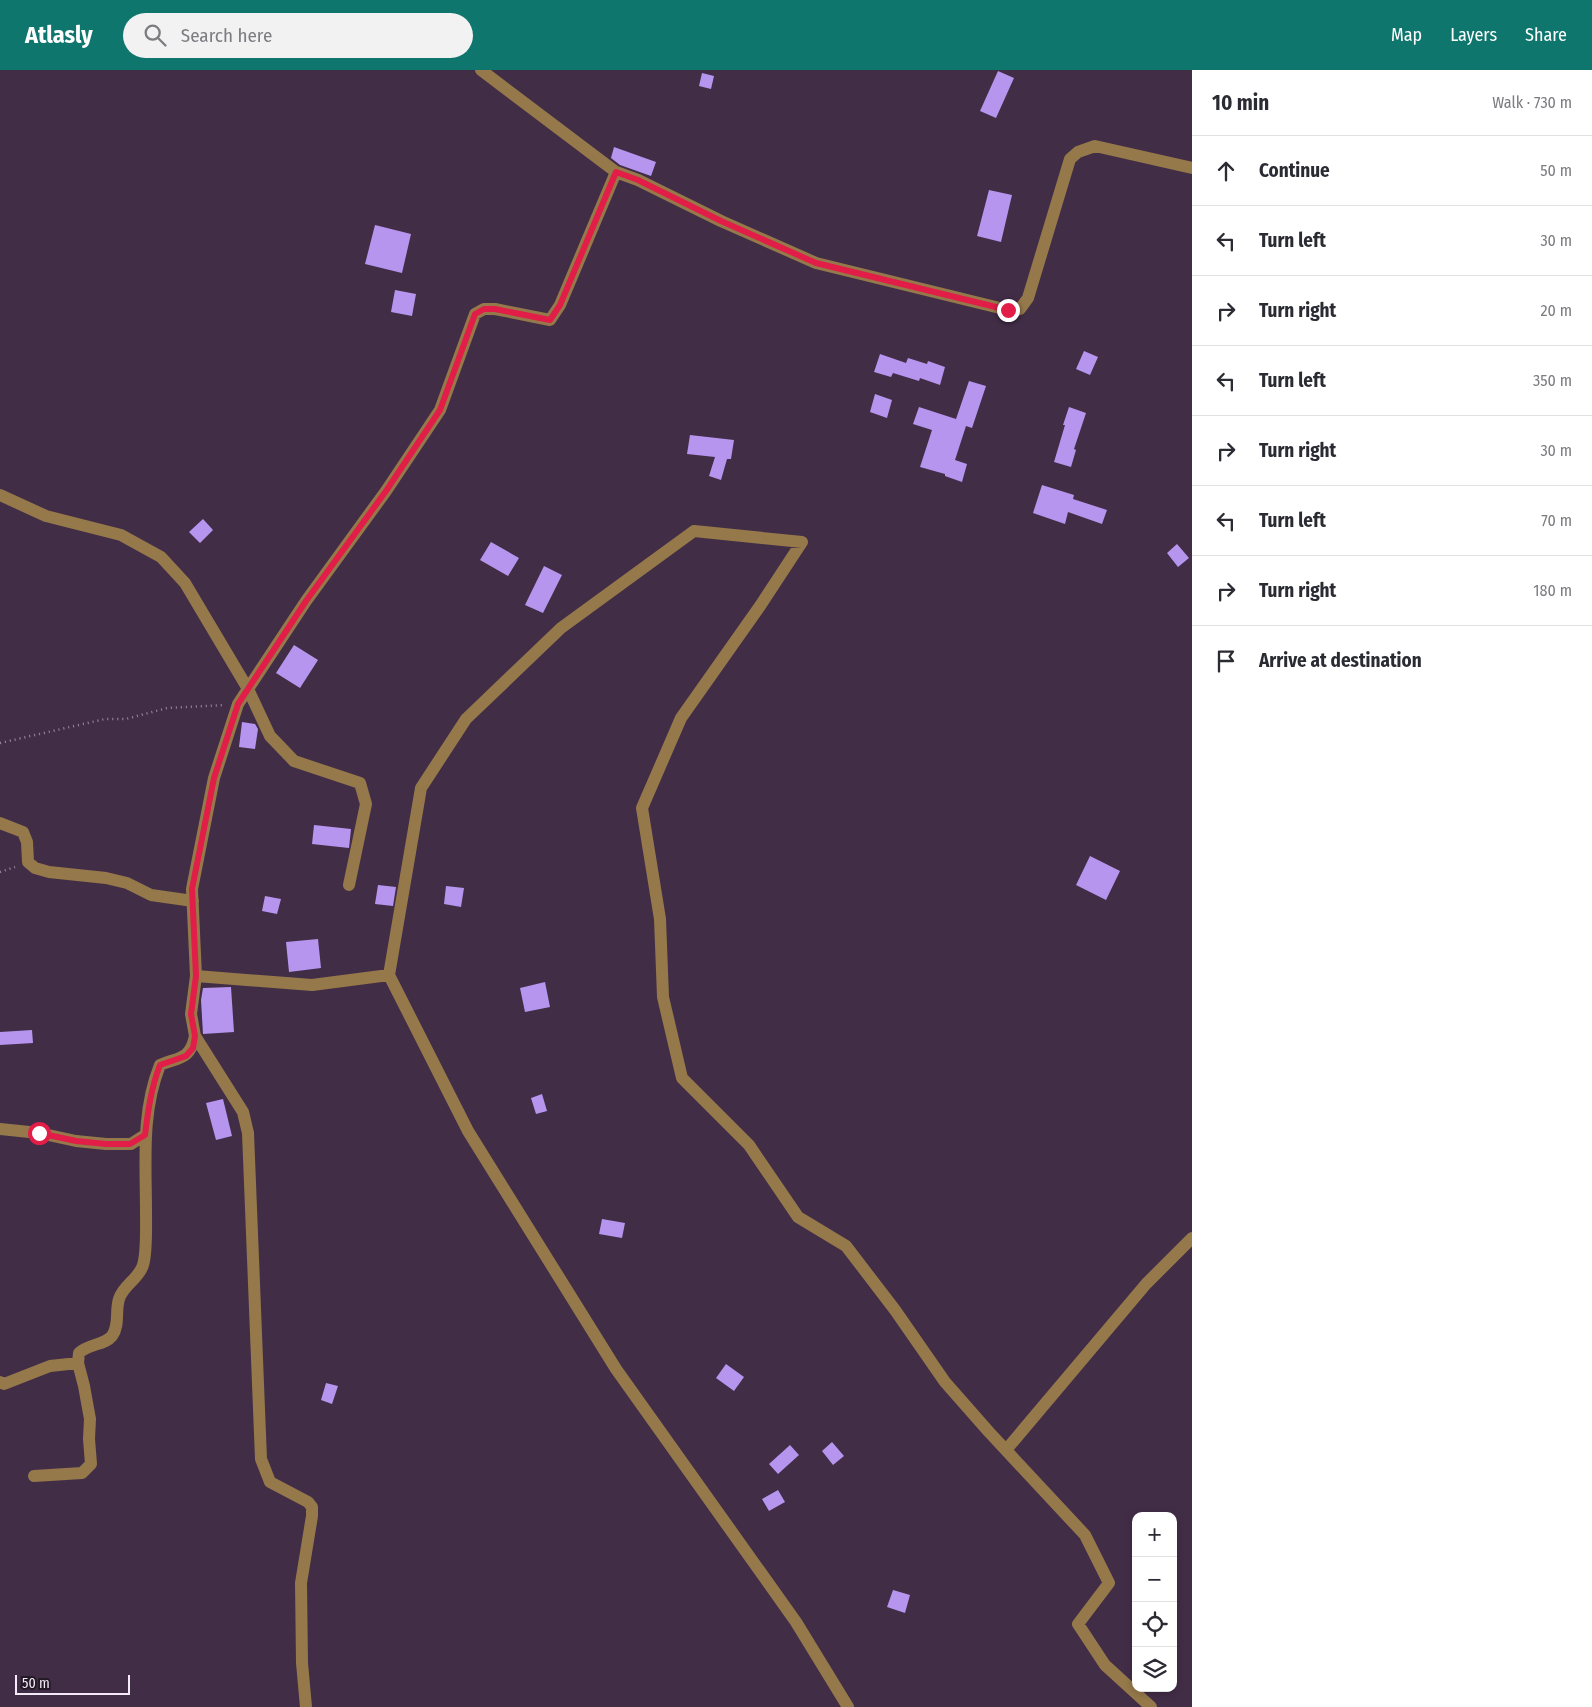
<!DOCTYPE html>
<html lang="en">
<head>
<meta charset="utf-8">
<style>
	:root { --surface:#fff; --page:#f2f2f3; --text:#2b2b33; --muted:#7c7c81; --line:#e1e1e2; --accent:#0f766e }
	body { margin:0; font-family:"Fira Sans Condensed",sans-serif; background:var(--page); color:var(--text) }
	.controls { position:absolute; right:15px; bottom:15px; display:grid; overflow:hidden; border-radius:10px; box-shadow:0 2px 8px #0003 }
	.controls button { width:45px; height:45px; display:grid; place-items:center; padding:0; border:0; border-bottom:1px solid var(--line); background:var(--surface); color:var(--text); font:25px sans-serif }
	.scale { position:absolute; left:15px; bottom:12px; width:115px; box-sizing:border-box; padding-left:5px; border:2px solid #f6e9f9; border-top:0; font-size:14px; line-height:18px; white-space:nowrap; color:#f6e9f9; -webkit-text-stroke:4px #231a25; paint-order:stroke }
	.stop { position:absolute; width:15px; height:15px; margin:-11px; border:4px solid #e11d48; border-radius:50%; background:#fff }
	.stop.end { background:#e11d48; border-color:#fff; box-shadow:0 1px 5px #0008 }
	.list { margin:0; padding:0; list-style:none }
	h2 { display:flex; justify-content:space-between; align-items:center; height:65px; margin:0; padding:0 20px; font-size:21px }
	h2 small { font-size:16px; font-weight:400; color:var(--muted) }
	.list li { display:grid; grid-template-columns:32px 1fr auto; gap:15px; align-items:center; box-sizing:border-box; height:70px; padding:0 20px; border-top:1px solid var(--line) }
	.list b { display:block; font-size:19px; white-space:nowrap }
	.list em { font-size:16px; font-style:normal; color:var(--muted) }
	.icon { flex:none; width:28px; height:28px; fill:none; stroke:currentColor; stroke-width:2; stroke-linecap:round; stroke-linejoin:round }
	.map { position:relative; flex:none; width:1192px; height:1637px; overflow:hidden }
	header { display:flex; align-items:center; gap:30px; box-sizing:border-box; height:70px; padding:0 25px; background:var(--accent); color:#fff }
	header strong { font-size:24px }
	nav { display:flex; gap:28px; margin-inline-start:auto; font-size:18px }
	.search { width:350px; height:45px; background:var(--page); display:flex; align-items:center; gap:12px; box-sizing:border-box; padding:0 18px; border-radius:28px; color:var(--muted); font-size:19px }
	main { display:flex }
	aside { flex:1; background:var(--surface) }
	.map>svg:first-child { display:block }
</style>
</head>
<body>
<header>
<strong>Atlasly</strong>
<div class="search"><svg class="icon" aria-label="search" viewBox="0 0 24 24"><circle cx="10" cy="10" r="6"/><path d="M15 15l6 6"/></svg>Search here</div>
<nav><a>Map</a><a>Layers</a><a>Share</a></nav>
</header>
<main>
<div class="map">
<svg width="1192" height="1637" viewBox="0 0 1192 1637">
	<rect width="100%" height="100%" fill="#422d47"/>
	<path fill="#b695ef" d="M998,1L1014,8L996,48L980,41Z
		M702,3L714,6L711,19L699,16Z
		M614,77L656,92L651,106L620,95L611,88Z
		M989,120L1012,125L1001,172L977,166Z
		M375,155L411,164L402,203L365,194Z
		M395,220L416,224L412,246L391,242Z
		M1084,281L1098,287L1090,305L1076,299Z
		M880,284L906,293L908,288L927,294L928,291L945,297L940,315L920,308L919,311L893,303L891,307L874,302Z
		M969,311L986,316L972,358L966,356L955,390L967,394L962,412L945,406V404L920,397L932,360L913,354L919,337L956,349Z
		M875,324L892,330L887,348L870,342Z
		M1069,337L1086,343L1074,379L1076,380L1071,397L1054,392L1065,355H1063Z
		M690,365L734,370L731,389H727L721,410L709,406L715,387L687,384Z
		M1042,415L1074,425L1073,429L1107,440L1102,454L1068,442L1065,454L1033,443Z
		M203,449L213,460L200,473L189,462Z
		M491,472L519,488L508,506L480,490Z
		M1177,474L1189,488L1178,497L1167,483Z
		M544,496L562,505L543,543L525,535Z
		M294,575L318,590L300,618L276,603Z
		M242,652L255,654L258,659L255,679L239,677Z
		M314,755L351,759L349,778L312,774Z
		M1090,786L1120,801L1106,830L1076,815Z
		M378,815L396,817L393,836L375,834Z
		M446,816L464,818L461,837L444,834Z
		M265,826L281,829L277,844L262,841Z
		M318,869L321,898L289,902L286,872Z
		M545,912L550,937L525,942L520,918Z
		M231,917L234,962L203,964L201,930L203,918Z
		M32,960L33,973L0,975V962Z
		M542,1024L547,1041L536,1044L531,1028Z
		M223,1029L232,1066L216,1070L206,1033Z
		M602,1149L625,1153L622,1168L599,1164Z
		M726,1294L744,1307L734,1321L716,1308Z
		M326,1313L338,1316L332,1334L321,1330Z
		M832,1372L844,1386L833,1395L822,1381Z
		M790,1375L799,1385L778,1404L769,1394Z
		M778,1420L785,1432L769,1441L762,1429Z
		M893,1520L910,1525L905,1543L887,1537Z"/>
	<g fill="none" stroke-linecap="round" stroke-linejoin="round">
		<path stroke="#9d8ca1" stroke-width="2.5" stroke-dasharray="1 4" stroke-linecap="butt" d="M0,673L105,649H126L167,638L224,635
			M0,802L15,797"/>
		<path stroke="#95794a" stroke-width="12" d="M481,0L616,102
			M0,425L46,446L121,465L161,487L185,513L248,619L270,666L294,691L360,713L366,734L349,815
			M0,753L23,762L27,772L28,792L35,798L49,802L106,808L127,813L151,825L193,831
			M196,906L312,915L389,905
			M0,1059L39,1063L76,1071L106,1074H131L145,1065
			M0,1312L4,1314L50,1296L78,1293
			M1006,1380L1146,1214L1192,1168
			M34,1406L82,1403L91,1394L89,1369L90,1349L84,1316L78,1293L79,1283C88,1274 105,1275 112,1266C120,1255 115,1241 119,1229C123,1215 139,1209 143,1195C147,1182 146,1156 146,1142C146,1093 141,1042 160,995C179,987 190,990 195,966
			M306,1637L302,1593L301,1513L312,1446V1437L308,1432L270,1412L261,1389L248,1063L243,1042L195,966L191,944L196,906L192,819L214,708L238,634L306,531L386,421L440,340L475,244L484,239H495L550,250L560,235L616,102L638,110L721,151L816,193L1008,240L1020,239L1028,228L1070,89L1078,82L1095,76L1192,98
			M848,1637L796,1552L616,1299L468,1061L389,905L421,718L466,649L561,558L694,461L802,472L760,536L681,648L642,738L660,849L663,927L682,1008L749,1075L798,1147L846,1176L895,1240L945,1312L989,1362L1085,1465L1109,1513L1078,1554L1105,1595L1151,1637"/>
	</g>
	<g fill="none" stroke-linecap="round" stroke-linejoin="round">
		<path stroke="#e11d48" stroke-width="6" d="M39,1063L76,1071L106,1074H130L145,1065C148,1041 151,1018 160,995L186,986L193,978L195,966L191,944L196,906L192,819L214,708L238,634L306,531L386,421L440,340L475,244L484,239H495L550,250L560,235L616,102L638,110L721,151L816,193L1008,240"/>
	</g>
</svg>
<div class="controls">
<button>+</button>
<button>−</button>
<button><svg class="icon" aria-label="locate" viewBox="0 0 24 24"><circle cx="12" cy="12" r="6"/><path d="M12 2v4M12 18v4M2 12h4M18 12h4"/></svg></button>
<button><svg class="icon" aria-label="layers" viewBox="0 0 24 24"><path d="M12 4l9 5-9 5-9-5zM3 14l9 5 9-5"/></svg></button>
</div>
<div class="scale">50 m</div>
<div class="stop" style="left:39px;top:1063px"></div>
<div class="stop end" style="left:1008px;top:240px"></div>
</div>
<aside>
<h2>10 min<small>Walk · 730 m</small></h2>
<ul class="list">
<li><svg class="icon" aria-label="ahead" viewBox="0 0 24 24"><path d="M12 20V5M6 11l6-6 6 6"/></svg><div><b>Continue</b></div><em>50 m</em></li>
<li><svg class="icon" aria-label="left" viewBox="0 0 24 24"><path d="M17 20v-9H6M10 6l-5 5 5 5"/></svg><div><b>Turn left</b></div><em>30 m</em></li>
<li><svg class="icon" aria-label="right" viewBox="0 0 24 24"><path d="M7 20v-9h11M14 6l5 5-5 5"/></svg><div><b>Turn right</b></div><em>20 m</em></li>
<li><svg class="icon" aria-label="left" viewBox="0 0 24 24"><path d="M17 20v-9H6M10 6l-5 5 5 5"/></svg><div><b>Turn left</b></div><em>350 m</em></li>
<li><svg class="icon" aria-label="right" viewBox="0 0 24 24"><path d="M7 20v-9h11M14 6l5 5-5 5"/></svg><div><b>Turn right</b></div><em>30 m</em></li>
<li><svg class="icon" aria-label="left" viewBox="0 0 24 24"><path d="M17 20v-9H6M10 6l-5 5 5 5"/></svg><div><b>Turn left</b></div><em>70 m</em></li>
<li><svg class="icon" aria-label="right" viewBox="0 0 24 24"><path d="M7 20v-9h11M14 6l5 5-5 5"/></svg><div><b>Turn right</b></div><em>180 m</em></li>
<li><svg class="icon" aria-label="arrive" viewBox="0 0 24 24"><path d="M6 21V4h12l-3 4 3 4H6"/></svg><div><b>Arrive at destination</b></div></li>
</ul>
</aside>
</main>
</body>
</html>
